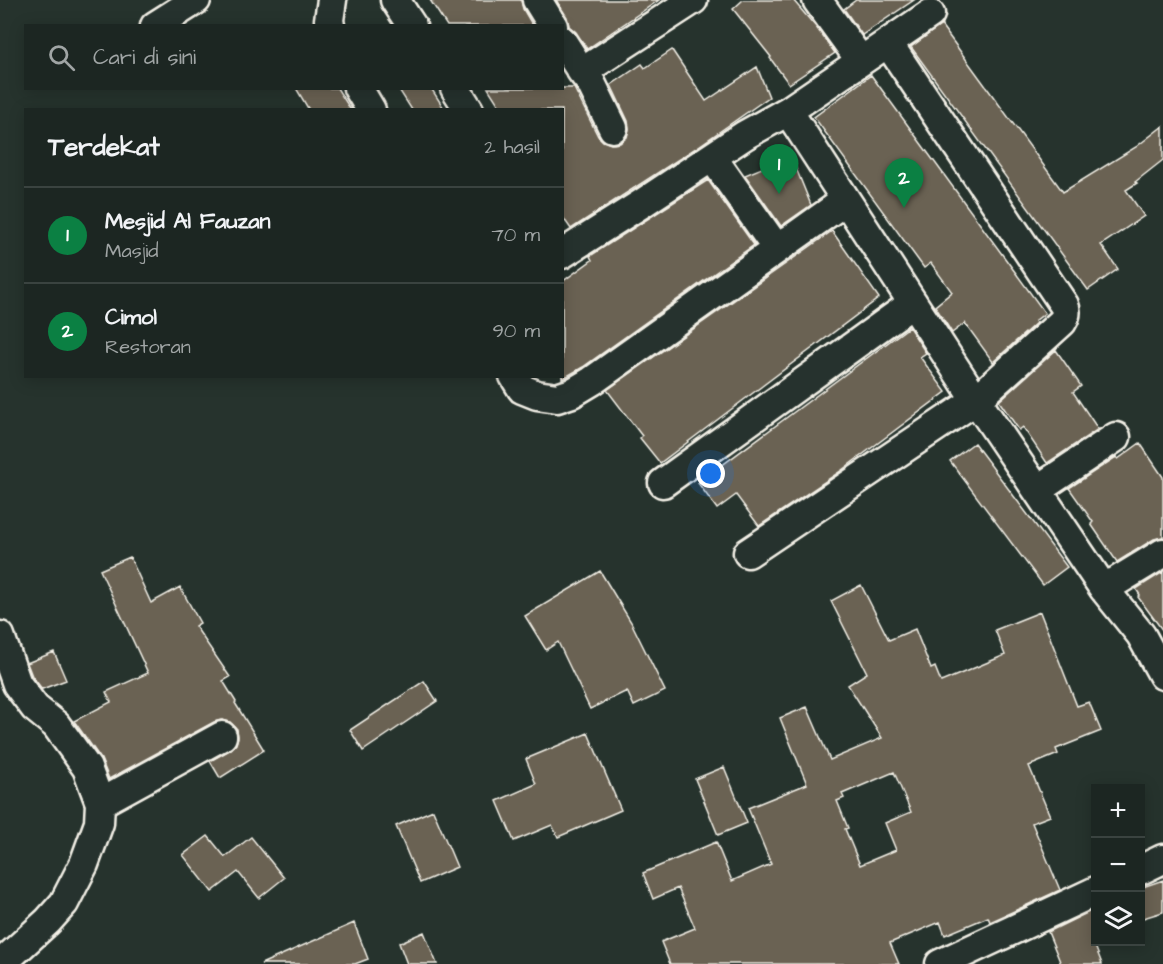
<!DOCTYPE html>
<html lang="id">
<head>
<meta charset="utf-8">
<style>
	:root { --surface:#1c2622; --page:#252e2a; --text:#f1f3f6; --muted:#a0a5a5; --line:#3a4340; --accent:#0b8043 }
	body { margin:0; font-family:"Architects Daughter",sans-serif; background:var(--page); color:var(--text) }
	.controls { position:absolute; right:18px; bottom:18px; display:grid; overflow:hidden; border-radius:0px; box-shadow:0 3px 15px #0003 }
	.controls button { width:54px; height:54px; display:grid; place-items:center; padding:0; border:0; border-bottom:2px solid var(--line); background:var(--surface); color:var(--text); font:30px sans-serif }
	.you { position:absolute; left:711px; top:474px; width:21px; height:21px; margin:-15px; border:4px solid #fff; border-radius:50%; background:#1a73e8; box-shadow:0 0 0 9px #1a73e833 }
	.badge { display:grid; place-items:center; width:39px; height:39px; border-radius:50%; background:var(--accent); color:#fff; font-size:20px; font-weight:700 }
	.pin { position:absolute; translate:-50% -50px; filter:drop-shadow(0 2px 3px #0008) }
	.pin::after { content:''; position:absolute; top:32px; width:21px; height:18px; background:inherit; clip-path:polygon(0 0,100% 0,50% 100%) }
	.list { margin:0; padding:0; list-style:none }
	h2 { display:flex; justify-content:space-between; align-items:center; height:78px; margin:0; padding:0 24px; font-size:26px }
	h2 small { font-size:20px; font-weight:400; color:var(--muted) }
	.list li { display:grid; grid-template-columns:39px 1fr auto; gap:18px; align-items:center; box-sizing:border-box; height:96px; padding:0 24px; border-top:2px solid var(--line) }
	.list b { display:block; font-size:22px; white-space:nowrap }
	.list p { margin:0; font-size:20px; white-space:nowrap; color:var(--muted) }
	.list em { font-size:20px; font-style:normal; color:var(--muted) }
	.icon { flex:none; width:33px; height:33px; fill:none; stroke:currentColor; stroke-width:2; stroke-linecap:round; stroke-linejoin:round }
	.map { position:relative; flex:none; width:1163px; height:964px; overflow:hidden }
	.search { position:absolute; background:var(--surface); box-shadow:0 3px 15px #0003; left:24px; top:24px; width:540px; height:66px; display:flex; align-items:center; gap:15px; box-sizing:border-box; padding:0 21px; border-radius:0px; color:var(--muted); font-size:22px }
	.panel { position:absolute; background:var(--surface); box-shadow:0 3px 15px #0003; left:24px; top:108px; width:540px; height:270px; border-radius:0px }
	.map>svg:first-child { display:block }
</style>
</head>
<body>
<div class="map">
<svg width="1163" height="964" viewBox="0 0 1163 964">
	<rect width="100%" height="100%" fill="#26332d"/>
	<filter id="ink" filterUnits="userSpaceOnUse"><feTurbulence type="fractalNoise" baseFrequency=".0167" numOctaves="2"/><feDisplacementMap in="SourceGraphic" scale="12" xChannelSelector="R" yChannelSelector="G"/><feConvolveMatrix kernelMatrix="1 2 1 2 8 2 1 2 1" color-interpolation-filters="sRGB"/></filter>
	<g filter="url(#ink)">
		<path fill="#6a6253" stroke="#f4f1e8" stroke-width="1.5" fill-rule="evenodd" d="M430,0H521L523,9L533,26H447Z
			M556,0H659L587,49L576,32L569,26L567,17Z
			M743,0H793L816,27L835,53L789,84L770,58L771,57L733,9Z
			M856,0H914L862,35L844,9Z
			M941,25L1063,192L1136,147L1163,126V160L1135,182L1137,183L1126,190L1144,216L1101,245L1118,269L1088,290L911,47Z
			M672,50L706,101L757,67L769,97L696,148L571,229L562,216V110H502L488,88H574L598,136L603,141L611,144L620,143L627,137L629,129L628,121L611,85L642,64L645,68Z
			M871,75L1045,313L1035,321L1036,323L993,362L965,323L952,333L935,306L952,292L931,263L924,268L814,117Z
			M296,88H337L351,110H309Z
			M398,88H431L445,110H412Z
			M791,156L811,205L781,226L745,175Z
			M708,180L754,245L583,367L562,379V282L592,260L590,256Z
			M832,231L879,298L660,463L640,438L642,436L607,390Z
			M909,327L926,353L920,357L946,392L842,470L759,526L736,495L717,509L698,483Z
			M1056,350L1081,386L1073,392L1098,429L1047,463L1023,427L1019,430L999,401Z
			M974,443L1067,567L1043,585L950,461Z
			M1140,443L1163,477V537L1154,539L1117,562L1091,524L1093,522L1069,488L1116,457L1118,459Z
			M130,557L151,603L180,587L200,623L195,626L230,677L223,681L236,702L235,703L264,750L220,778L210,761L230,750L236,744L238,737L237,729L230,722L222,720L214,722L109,779L101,759L74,721L111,702L106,692L148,673L100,570Z
			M600,571L631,622L665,691L634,706L627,691L590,709L558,642L546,650L525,616Z
			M1163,572V631L1138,597L1140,595L1136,589Z
			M861,585L889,640L915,629L931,669L935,667L941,682L1005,655L995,630L1040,612L1077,706L1089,702L1101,731L1056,749L1058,754L1029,766L1050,816L1032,823L1060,890L990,922L988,917L945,935L940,922L890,943L899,964H670L661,942L695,928L678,888L653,899L643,873L716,842L732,881L771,864L748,808L807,784L780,718L807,707L830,760L882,738L848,685L867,673L831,601ZM894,772L911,812L885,823L896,850L860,865L845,829L848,828L837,801L844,798L842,794Z
			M54,652L66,680L42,689L32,676L27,663Z
			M424,681L437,701L363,751L350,730Z
			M588,733L621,810L558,837L552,825L514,841L497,801L536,784L526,759Z
			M724,767L747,823L718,835L695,779Z
			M433,810L457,867L420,883L396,826Z
			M208,836L225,857L251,837L284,878L259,898L238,872L212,892L183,855Z
			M1163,880V912L1140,919V888Z
			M1095,909V946L1102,964H1061L1048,932Z
			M354,923L368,959L355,964H261Z
			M424,932L437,964H407L399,943Z"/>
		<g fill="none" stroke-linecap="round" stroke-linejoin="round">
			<defs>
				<path id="street" d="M395,0L412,26
					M537,0L553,26
					M817,0L861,61
					M155,26L196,0
					M330,26L329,20L332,0
					M562,41L582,72L693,0
					M582,72L591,83L613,128
					M358,88L371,110
					M455,88L469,110
					M788,111L930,14
					M712,157L777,249
					M562,254L641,204L745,135L788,111L976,400L1104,589L1141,635L1163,675
					M514,376L522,389L537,395L557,398L572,393L592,381L846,200
					M663,483L913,303
					M1037,490L1116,437
					M748,553L976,400L1062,322C1066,316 1067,312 1064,305L888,43
					M1104,589L1163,553
					M0,636L17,684L35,708L56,725L87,768L100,803L99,823L84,864L64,903L48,921L1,964
					M100,803L222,736
					M1140,870L1163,859
					M940,964L1096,891"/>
			</defs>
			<use href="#street" stroke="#f4f1e8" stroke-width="33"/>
			<use href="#street" stroke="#26332d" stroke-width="28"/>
		</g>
	</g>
</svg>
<div class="controls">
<button>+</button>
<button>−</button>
<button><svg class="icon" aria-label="layers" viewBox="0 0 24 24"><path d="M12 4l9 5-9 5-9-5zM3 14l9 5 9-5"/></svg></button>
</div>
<div class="you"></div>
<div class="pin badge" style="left:779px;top:194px">1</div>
<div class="pin badge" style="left:904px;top:208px">2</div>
<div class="search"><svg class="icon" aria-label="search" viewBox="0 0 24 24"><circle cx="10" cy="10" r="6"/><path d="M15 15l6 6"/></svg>Cari di sini</div>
<section class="panel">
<h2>Terdekat<small>2 hasil</small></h2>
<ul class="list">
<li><span class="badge">1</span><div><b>Mesjid Al Fauzan</b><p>Masjid</p></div><em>70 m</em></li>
<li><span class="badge">2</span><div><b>Cimol</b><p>Restoran</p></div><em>90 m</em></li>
</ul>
</section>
</div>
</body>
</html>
